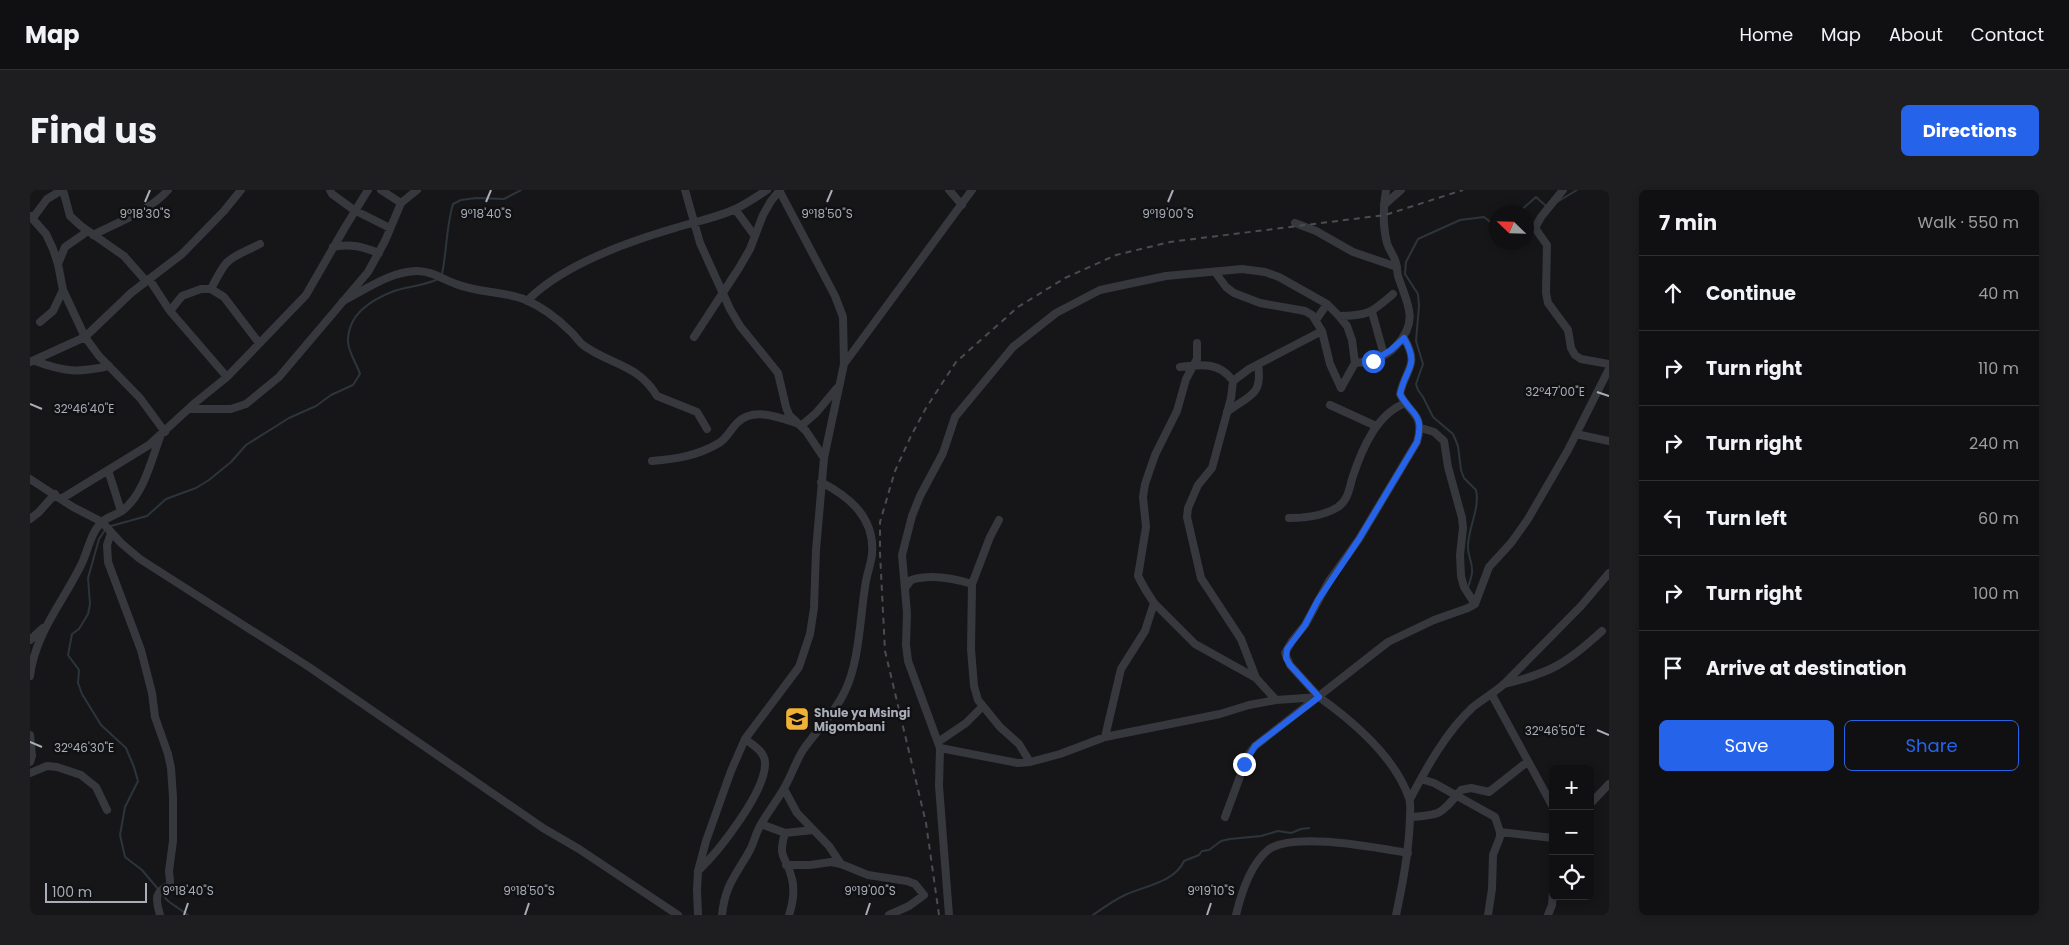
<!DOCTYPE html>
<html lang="en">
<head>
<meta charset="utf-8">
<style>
	:root { --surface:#101012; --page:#1e1e20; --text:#f1f3f6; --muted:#9c9d9f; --line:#303032; --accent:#2563eb }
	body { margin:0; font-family:Poppins,sans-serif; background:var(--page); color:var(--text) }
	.controls { position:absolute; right:15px; bottom:15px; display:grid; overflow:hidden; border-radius:8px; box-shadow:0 2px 8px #0003 }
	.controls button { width:45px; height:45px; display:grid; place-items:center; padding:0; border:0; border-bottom:1px solid var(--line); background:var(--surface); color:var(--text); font:25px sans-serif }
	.compass { position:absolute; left:1459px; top:15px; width:45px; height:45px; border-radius:50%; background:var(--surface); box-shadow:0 2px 8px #0003; rotate:293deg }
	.scale { position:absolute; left:15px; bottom:12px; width:102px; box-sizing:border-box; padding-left:5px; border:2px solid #a8adb8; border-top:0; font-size:14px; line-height:18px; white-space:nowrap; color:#a8adb8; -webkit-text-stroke:4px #111113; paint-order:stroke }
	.stop { position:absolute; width:15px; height:15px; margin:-11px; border:4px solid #2563eb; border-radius:50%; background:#fff }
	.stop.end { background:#2563eb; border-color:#fff; box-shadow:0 1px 5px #0008 }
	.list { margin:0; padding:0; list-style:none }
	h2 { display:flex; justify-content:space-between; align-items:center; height:65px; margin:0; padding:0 20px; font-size:21px }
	h2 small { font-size:16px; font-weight:400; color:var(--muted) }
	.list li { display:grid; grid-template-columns:32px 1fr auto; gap:15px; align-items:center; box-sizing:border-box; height:75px; padding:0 20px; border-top:1px solid var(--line) }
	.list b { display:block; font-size:19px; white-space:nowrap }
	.list em { font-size:16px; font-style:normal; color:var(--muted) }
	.actions { display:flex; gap:10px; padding:15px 20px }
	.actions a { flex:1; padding:11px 0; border:1px solid var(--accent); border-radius:8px; text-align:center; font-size:18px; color:var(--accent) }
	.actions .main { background:var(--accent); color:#fff }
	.icon { flex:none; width:28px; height:28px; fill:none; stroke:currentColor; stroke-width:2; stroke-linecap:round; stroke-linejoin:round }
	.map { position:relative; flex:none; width:1579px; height:725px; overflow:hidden; border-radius:8px }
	header { display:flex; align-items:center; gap:30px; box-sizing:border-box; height:70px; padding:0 25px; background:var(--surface); border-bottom:1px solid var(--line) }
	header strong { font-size:24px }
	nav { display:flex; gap:28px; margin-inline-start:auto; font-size:18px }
	.intro { display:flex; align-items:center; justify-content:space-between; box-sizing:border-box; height:120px; padding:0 30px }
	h1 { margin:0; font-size:35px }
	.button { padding:12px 22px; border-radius:8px; background:var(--accent); color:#fff; font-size:18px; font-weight:700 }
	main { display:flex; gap:30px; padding:0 30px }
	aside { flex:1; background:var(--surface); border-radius:8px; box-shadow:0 2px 8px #0003 }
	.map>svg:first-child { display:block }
</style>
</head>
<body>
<header>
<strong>Map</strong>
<nav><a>Home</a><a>Map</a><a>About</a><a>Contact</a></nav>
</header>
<div class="intro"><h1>Find us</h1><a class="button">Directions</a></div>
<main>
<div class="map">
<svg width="1579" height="725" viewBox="0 0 1579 725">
	<rect width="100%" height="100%" fill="#161618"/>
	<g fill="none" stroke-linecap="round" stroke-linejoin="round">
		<path stroke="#2c353c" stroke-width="2" d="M1527,12L1547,0
			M1489,22L1506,7L1517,17
			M412,84C417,61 416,37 423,14L431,10L446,8L474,9L491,0
			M81,336L117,326L136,309L166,298L179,290L201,272L216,255L259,228L286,216L301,205L323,195L330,184C327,174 318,162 318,151C318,124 341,110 364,101C378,96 394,96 408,89
			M75,340L69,349L58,388L60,414L58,424L49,439L42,444L38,465L49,480L48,493L52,504L71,535L96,558L104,577L108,591L95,617L90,645L95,667L112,680L128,699
			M1438,398C1439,393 1442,387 1442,382C1443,373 1437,364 1438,355C1439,336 1450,318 1446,300L1434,288L1431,280L1428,256L1423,244L1403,227L1393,207L1388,200L1386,194L1393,174L1386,151L1389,116L1388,104L1375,84L1376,72L1388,49L1430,30L1454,27L1463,34L1466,33
			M131,703L138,711L158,725
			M1063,725C1073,718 1084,710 1095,705C1114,696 1145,692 1154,671L1169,665L1172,661L1179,660L1191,651L1200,649L1231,646L1248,641L1261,643L1271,639L1279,638"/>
		<path stroke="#37383d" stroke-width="8" d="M33,0L40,26L51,36L94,66L116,91
			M300,0L302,4L324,20L360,38
			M351,0L371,13
			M655,0L670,53L700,119L710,136L748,183L756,217L759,225L776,241L794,268
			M919,0L932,15
			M1533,0L1511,27L1505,38L1517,55L1516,103L1518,113L1538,140L1541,158L1545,165L1551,169L1579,174
			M1354,15L1371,0
			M705,19L724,45
			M0,26L16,44L23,59L28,74L33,100L55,147L69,166L110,208L135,242
			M3,28L17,9L32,0
			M1265,33L1286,41L1323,62L1367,77
			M63,45C87,33 121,20 138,0
			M303,57C321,53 333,57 349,63
			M28,74L35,57L58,41
			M1185,82L1196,97L1204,103L1230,113L1275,121L1282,125L1292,141L1300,174L1311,198
			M119,89L140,121L197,187
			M181,99C198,65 198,70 230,54
			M313,111C335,100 361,81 387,81C402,81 412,89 426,94C448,103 475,101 496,110C512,117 528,129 540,141C545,145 548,151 553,155C580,175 608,174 627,206L667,222L677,239
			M497,111C532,75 597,52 645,38C664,32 685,28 703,20C715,15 726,7 737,0
			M140,121L152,106L171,99H181L194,107L229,153
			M1342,122L1354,165
			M1309,126C1339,126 1342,122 1363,104
			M1286,130L1297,114
			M10,132L23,121L33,100
			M664,147L709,78L720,59L733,25L741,11L750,0
			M1167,153V169L1156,189L1147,221L1125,265L1115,294L1113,307L1116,337L1108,386L1115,399L1124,413L1165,454L1226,488L1246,510
			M5,171C35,182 47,183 79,176
			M0,172L55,147L101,103L152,64L194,21L211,0
			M814,174L942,0
			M1150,177C1171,174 1190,172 1203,191L1201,208L1182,278L1168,295L1158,318L1157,327L1171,388L1211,449L1226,488
			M1203,191L1219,179L1292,141
			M1311,198L1325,173C1341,172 1356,167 1366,156C1390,130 1377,114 1368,86C1367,81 1367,75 1365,70C1363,64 1359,60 1357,53C1353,37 1353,17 1356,0
			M1300,215L1346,236
			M160,219H201L216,214L249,187L338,82L355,51L371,13L387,0
			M1197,222C1219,205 1233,206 1228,175
			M771,236L786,223L807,198
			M1391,238L1404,242L1414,251L1418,277L1432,328L1433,338L1430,365L1431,386L1434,397L1445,414
			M1546,244L1579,251
			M622,271C646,269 667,266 689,253C697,248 700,240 707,233C723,217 748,227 766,233
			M78,280L91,321
			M0,289L43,317L72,332L91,353L110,369L279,477L513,638L549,659L648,725
			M31,309L119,255L166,212L197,187L276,105L314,39L338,0
			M1259,328C1276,328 1294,326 1308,317C1319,309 1319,298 1323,286C1332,259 1347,223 1376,213
			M0,329L9,322L25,304
			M969,330L960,347L942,394L941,459L944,496L948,510L970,537L989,554L1000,572
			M81,343L77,355L78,372L111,460L122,503L125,527L138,564L141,578L143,607V651L139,681L140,691V695C123,702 126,710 130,725
			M875,398L881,390C900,384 923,388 942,394
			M0,450L13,438
			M0,486C5,443 34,411 52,373C58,360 61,342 72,332C77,327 86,325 92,321C114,304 121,271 130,247
			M1474,494C1521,483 1537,473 1572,441
			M1462,505L1523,617
			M1289,507L1260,475L1255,463L1262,451L1275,435L1299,391L1329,349L1387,252C1395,223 1380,225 1370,204C1376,177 1390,176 1374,148
			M0,545L2,566L0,572
			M1075,547L1091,479L1115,441L1124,413
			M908,552L936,533L953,516
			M910,558L988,573L1000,572L1030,564L1075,547L1190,524L1219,515L1246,510L1289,507C1324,532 1365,567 1379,608C1381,614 1380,621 1380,627C1379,661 1373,692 1366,725
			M0,583L17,576L27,577L51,585L66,597L77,620
			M1391,589L1404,593L1465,627L1470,642V647L1463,665L1462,699L1458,725
			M754,599L767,623L799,656L811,674
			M1380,609C1397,577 1416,542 1443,517C1453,509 1465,502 1474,494L1551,416L1579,383
			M1560,614L1579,594
			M1195,627L1218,565L1225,556L1358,452L1404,430L1438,418L1445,414L1459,377L1481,353L1498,329L1538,260L1579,179
			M1380,627C1412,625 1411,624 1431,600L1441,598L1459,602L1497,572
			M731,634L755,643L783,640
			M1470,642L1523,648
			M755,643C747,670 757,666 762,689C765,701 763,713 759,725
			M756,675H780L801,672L811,674L838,685L877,691L885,694L894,705L879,716L859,725
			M668,681C689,661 737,600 735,572C734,561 723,555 715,549
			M668,725L667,700L668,681L676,651L701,581L715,549L769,477L780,444L784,418L786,360L794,268L814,174L813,127L805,106L749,0
			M692,725C695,695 706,685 720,660C724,652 726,643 730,636C737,623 746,612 753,600C761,587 765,573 773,560C787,540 805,523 815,501C829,473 830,429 835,397C836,386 841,375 842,364C845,328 820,307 791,292
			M919,725L909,596L910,558L878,471L876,455L877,423L872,365L882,326L890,306L913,263L925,227L983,157L1026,123L1070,100L1136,86L1212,79L1235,82L1249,87L1297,114L1309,126L1317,136L1322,150L1325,173
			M1206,725C1211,704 1221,674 1238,660C1263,641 1347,658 1378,663
			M1518,725L1522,715L1523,702"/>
		<path stroke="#4a4c52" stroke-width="2" stroke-dasharray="6 5" stroke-linecap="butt" d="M909,725L896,633L855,461L850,363V332L865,281L881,246L896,218L926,172L988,117L1035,88L1086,65L1140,52L1355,25L1433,0"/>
	</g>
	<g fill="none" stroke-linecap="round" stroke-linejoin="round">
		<path stroke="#2563eb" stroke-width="6" d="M1214,574L1225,556L1289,507L1260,475L1256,468L1257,459L1275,435L1288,410L1329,349L1387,252C1395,223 1381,225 1370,204C1376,176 1390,177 1374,148L1361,160L1343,171"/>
	</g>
	<path fill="none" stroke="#a8adb8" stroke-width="2" d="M115,12L120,0M456,12L461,0M797,12L802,0M1138,12L1143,0M1567,202L1579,206M0,214L12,219M1567,540L1579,545M0,552L12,557M154,725L158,713M495,725L499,713M836,725L840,713M1177,725L1181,713"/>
	<defs>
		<symbol id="school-square" viewBox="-11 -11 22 22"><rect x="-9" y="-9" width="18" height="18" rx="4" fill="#f2b134" stroke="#111113"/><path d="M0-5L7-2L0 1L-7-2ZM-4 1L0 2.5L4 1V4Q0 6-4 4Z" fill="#111"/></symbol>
	</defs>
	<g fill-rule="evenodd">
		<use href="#school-square" x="753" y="515" width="28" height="28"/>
	</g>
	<g text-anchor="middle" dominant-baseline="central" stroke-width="5" stroke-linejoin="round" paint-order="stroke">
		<g font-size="12" font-weight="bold" fill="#a8adb8" stroke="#111113" text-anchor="start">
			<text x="784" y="522">Shule ya Msingi<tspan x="784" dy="14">Migombani</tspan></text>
		</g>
	</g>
	<g font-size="12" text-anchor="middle" fill="#a8adb8" stroke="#111113" stroke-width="5" stroke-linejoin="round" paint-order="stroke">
		<text x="115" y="28">9°18'30"S</text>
		<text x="456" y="28">9°18'40"S</text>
		<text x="797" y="28">9°18'50"S</text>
		<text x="1138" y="28">9°19'00"S</text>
		<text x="1525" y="206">32°47'00"E</text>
		<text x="54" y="223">32°46'40"E</text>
		<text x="1525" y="545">32°46'50"E</text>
		<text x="54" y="562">32°46'30"E</text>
		<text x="158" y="705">9°18'40"S</text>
		<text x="499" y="705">9°18'50"S</text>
		<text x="840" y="705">9°19'00"S</text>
		<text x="1181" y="705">9°19'10"S</text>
	</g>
</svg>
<div class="controls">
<button>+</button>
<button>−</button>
<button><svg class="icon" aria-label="locate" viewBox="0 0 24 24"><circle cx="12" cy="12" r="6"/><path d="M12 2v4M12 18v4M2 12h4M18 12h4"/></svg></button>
</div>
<svg class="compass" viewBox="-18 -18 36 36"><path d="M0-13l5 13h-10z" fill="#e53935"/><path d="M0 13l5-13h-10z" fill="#9c9d9f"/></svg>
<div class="scale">100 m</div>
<div class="stop" style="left:1343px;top:171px"></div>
<div class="stop end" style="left:1214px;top:574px"></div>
</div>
<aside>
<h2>7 min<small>Walk · 550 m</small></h2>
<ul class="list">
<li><svg class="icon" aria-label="ahead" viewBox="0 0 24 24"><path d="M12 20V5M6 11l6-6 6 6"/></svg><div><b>Continue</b></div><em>40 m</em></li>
<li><svg class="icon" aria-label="right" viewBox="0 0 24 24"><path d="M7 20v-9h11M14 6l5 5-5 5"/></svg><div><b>Turn right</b></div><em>110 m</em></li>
<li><svg class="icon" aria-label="right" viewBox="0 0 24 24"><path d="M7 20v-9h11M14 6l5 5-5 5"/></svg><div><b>Turn right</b></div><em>240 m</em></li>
<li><svg class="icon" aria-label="left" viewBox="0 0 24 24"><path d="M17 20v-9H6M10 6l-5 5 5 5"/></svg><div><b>Turn left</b></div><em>60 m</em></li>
<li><svg class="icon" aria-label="right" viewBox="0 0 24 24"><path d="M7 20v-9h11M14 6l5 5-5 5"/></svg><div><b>Turn right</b></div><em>100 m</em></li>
<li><svg class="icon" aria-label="arrive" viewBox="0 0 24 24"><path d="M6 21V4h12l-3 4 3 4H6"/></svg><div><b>Arrive at destination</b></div></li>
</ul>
<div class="actions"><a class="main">Save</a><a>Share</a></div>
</aside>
</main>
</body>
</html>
